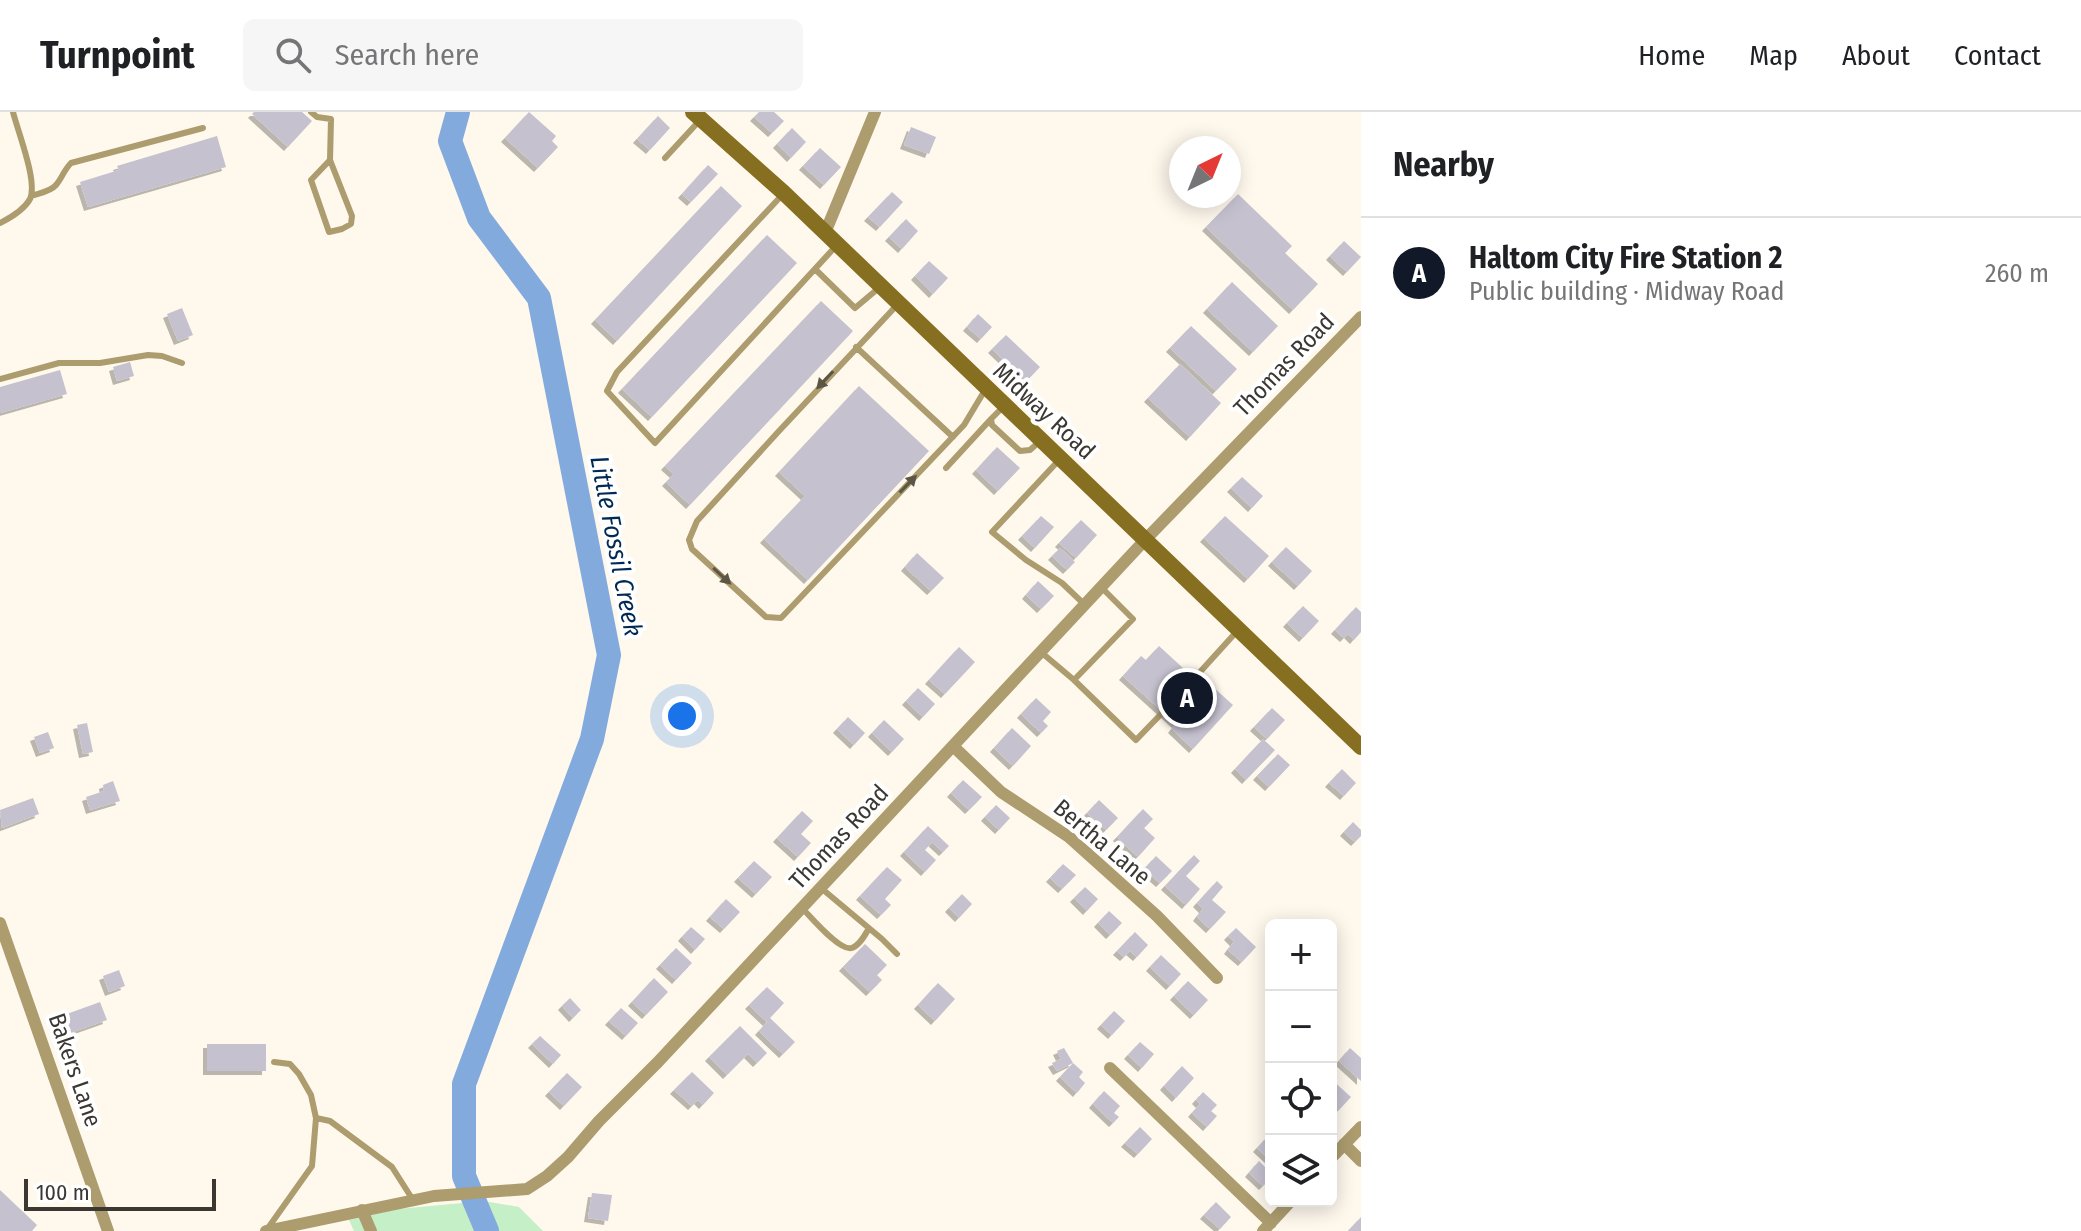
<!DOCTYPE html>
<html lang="en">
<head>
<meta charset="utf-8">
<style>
	:root { --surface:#fff; --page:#f6f6f6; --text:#202124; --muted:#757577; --line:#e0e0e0; --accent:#111827 }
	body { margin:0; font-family:"Fira Sans Condensed",sans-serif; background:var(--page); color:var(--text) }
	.controls { position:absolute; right:24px; bottom:24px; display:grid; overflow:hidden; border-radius:12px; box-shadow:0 4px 20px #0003 }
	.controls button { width:72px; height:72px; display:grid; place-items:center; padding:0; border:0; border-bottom:2px solid var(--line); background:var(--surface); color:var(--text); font:40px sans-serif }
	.compass { position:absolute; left:1169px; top:24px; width:72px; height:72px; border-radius:50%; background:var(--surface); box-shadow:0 4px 20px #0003; rotate:43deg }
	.scale { position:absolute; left:24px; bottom:20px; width:192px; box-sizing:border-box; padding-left:8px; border:4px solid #3b3833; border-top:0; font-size:22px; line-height:28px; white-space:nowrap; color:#3b3833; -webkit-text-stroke:6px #fff; paint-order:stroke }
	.you { position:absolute; left:682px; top:604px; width:28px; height:28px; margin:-20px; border:6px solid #fff; border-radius:50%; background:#1a73e8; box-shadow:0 0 0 12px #1a73e833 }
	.badge { display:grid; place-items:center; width:52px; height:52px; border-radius:50%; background:var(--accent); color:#fff; font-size:26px; font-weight:700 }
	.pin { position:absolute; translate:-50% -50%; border:4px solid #fff; box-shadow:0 2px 8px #0006 }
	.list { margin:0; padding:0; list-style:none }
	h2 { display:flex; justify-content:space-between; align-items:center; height:104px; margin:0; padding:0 32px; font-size:34px }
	h2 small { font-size:26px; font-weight:400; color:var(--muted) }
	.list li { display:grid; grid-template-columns:52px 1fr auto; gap:24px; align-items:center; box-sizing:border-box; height:112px; padding:0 32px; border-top:2px solid var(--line) }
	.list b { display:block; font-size:30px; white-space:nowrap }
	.list p { margin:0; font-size:26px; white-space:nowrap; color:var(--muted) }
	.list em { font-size:26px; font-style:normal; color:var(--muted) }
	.icon { flex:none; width:44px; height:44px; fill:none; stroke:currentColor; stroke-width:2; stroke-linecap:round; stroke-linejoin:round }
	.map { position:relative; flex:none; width:1361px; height:1119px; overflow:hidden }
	header { display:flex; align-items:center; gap:48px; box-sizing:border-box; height:112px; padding:0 40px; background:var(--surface); border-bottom:2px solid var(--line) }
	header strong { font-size:38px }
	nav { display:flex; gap:44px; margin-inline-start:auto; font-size:28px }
	.search { width:560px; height:72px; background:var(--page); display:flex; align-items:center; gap:20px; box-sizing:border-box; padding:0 28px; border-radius:12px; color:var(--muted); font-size:30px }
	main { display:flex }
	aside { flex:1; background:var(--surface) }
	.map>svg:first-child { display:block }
</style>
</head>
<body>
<header>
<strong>Turnpoint</strong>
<div class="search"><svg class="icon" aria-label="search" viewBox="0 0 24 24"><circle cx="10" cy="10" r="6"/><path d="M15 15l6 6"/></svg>Search here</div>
<nav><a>Home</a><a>Map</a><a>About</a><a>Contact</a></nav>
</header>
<main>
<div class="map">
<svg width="1361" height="1119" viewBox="0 0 1361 1119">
	<defs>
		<filter id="shadow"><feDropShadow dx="-4" dy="4" stdDeviation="0" flood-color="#0004"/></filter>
	</defs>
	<rect width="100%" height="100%" fill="#fef8ed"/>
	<path fill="#c4efc7" d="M484,1089L519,1095L543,1119H354L349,1108L398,1097Z"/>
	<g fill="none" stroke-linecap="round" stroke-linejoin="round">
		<path stroke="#82aadc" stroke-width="24" d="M458,0L450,29L479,106L539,186L609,543L592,627L464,972V1064L487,1119"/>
	</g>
	<path fill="#c5c1cf" filter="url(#shadow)" d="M254,0H302L312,9L288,35L252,2Z
		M529,0L556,24L552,29L558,35L538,56L505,26Z
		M759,0H774L784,9L772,21L754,5Z
		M658,4L670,16L650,38L637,27Z
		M911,15L936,25L929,42L904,33Z
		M792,16L806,30L791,46L777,32Z
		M217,24L226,55L88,95L80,70L119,58L117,54Z
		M820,36L841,55L824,73L803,54Z
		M708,53L718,62L691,90L682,82Z
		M721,74L742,94L617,229L595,208Z
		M892,80L903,90L880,115L868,105Z
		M1238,82L1292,134L1285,141L1318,172L1293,198L1206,115Z
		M906,107L918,119L902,137L889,125Z
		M767,123L797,151L652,305L622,277Z
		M1344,129L1361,145L1347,160L1330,144Z
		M929,149L948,166L933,182L915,164Z
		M1232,170L1278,214L1253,240L1207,197Z
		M821,189L853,219L690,393L666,370L674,362L665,354Z
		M182,196L193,223L178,229L167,202Z
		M978,202L992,215L981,227L967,215Z
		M1191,214L1237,257L1216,279L1170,236Z
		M1006,223L1040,255L1020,276L1009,265L1015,259L992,237Z
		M130,250L134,264L117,269L113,255Z
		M1180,252L1221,291L1190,325L1148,286Z
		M60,258L67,282L0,301V275Z
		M859,274L929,339L808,468L764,427L805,384L779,360Z
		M997,335L1020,356L998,379L976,358Z
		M1242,365L1263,384L1252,396L1231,376Z
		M1041,404L1054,415L1035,436L1022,424Z
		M1225,404L1269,444L1248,467L1204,426Z
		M1081,408L1097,423L1076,446L1059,431Z
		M1286,435L1312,459L1298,474L1272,450Z
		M1060,436L1075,450L1067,458L1052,444Z
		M917,441L944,466L931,479L905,455Z
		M1038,469L1054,484L1041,497L1026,483Z
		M1303,494L1319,509L1303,526L1287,511Z
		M1356,495L1361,500V520L1354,528L1348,522L1344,526L1335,518Z
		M1159,534L1183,556L1179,561L1197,578L1202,573L1209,579L1213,575L1233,593L1193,637L1172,617L1176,612L1123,564L1141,544L1146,548Z
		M959,535L975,550L945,582L929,568Z
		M918,576L935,592L923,605L906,589Z
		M1036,586L1051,600L1043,609L1048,614L1041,621L1021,602Z
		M1272,596L1285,608L1267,627L1254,615Z
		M848,605L865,621L854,633L837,617Z
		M884,608L904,627L892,640L872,621Z
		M87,611L93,640L83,642L77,613Z
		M1012,616L1031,634L1013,654L994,636Z
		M48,620L54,636L40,641L34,625Z
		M1263,627L1275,638L1246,668L1235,657Z
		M1278,642L1290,653L1269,675L1257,664Z
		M1342,657L1356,671L1344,684L1329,671Z
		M963,668L982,685L969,698L951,681Z
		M113,669L120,689L90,698L86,685L104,679L103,673Z
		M33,686L39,702L2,716L0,698Z
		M1099,688L1118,706L1106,718L1087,701Z
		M996,693L1010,706L999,718L985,705Z
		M1143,697L1153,707L1144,716L1155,726L1138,745L1117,725Z
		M802,699L813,709L801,722L811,731L798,745L777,726Z
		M1353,710L1361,718V724L1355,730L1344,720Z
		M928,714L949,734L943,740L932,730L925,738L936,748L925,760L904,740Z
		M1194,743L1200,749L1186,764L1200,777L1186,793L1165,774Z
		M1156,744L1172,759L1160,771L1144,757Z
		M754,749L772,765L756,782L738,766Z
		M1063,752L1076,763L1062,777L1050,766Z
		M887,755L902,768L885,787L891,793L881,803L860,784Z
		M1217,769L1223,775L1212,788L1226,800L1210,817L1197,805L1203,797L1197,791Z
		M1085,775L1098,787L1087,799L1074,786Z
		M962,782L972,792L959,806L949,796Z
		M726,787L740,800L724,817L710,805Z
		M1109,799L1122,811L1110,823L1098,811Z
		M691,815L705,827L695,838L682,825Z
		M1236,816L1256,835L1242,850L1228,838L1234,830L1228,824Z
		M1135,820L1148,833L1137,845L1130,839L1124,845L1117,839Z
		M865,832L887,853L877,863L882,868L870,880L843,855Z
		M676,836L692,851L676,868L660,853Z
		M1161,843L1181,862L1170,874L1150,855Z
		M119,858L125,874L109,880L103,864Z
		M654,866L668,880L646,903L632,890Z
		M1188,869L1208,888L1194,903L1174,884Z
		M938,871L955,887L935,909L918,893Z
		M767,875L784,891L770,906L795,930L783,942L759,919L767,910L749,893Z
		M570,886L581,898L573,906L562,894Z
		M100,890L107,908L70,921L64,903Z
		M621,896L638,911L626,924L609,909Z
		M1114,899L1125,909L1112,923L1101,913Z
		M740,914L767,941L757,951L748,942L727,963L709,945Z
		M540,924L561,943L553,952L532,932Z
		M1140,930L1154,942L1142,956L1128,943Z
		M207,932H266V959H207Z
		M1064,936L1073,951L1057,959L1052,951L1061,947L1057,939Z
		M1350,936L1361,946V969L1339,949Z
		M1073,951L1083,960L1079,965L1085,971L1077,981L1060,965Z
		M1182,954L1194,966L1176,986L1164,974Z
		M692,960L714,981L703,993L698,988L692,994L674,978Z
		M567,961L582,975L564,994L549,980Z
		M1331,967L1351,985L1339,998L1331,991Z
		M1104,979L1120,994L1114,1001L1119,1005L1113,1011L1093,992Z
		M1203,980L1217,993L1211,999L1217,1004L1207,1015L1192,1001L1200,992L1196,988Z
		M1140,1015L1152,1027L1138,1042L1125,1031Z
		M1268,1024L1271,1027V1049L1257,1036Z
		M1259,1049L1271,1061V1066L1263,1074L1249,1061Z
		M0,1078L37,1113L32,1119H0Z
		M592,1081L612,1083L608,1109L588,1106Z
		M1216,1090L1231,1105L1220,1117L1204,1103Z
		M1361,1105V1119H1348Z"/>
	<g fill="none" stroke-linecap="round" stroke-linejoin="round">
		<path stroke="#ac9c6e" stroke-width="6" d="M311,0L317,5L331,7L330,48L352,104L351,112L342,117L329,120L311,68L330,48
			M665,46L701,7
			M784,81L617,260L607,279L655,331L836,134
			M31,84C39,81 50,80 56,73C62,66 64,58 71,51L203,16
			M0,111C10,106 24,98 30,87C38,70 18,20 13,0
			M815,157L855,196L880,175
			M898,192L779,319L697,409L689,428L692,437L766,505L781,506L964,313L985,278
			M856,235L953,325
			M0,267L59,251H100L148,243L162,244L182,251
			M1004,294L991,307L992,313L1020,339L1030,338L1039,330
			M1060,347L992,420L1026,448L1062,471L1084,492
			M946,356L991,307
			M1042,541L1074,568L1133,507L1101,475
			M1074,568L1136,628L1163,600
			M1190,571L1239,517
			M821,776L882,827L897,842
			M802,796C811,805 840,840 852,836C860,833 865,823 869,816
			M316,1006L330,1009L392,1055L413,1088
			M268,1116L312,1054L316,1006L311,983L299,962L290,952L274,950"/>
		<path stroke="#ac9c6e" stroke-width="12" d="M825,121L875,0
			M954,635L1001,680L1069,725L1157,804L1217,866
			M0,811L108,1119
			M1110,956L1271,1111
			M1344,1032L1361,1049
			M1331,1046L1361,1015
			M362,1098L371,1119
			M266,1119L434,1084L527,1077L547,1064L568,1045L599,1009L658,950L1145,428L1361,205
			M1263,1119L1291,1089"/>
		<path stroke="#876f21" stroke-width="16" d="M693,0L784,81L1361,635"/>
	</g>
	<defs><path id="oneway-solid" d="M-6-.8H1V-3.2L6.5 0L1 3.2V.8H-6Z" transform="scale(2)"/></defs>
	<g fill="#5d5645">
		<use href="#oneway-solid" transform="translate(825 268) rotate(133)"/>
		<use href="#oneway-solid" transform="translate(908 372) rotate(-46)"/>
		<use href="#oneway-solid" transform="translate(722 464) rotate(43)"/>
	</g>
	<g text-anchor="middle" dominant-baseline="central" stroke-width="8" stroke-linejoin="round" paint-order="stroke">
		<g font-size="24" fill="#3b3833" stroke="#fff">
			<text transform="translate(1284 253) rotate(-46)">Thomas Road</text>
			<text transform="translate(1044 299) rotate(43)">Midway Road</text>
			<text transform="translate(839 725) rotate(-47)">Thomas Road</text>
			<text transform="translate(1102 730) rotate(40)">Bertha Lane</text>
			<text transform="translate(75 958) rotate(71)">Bakers Lane</text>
		</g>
		<g font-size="26" font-style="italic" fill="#002956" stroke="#fff">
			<text transform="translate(616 434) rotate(79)">Little Fossil Creek</text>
		</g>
	</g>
</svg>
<div class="controls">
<button>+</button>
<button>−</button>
<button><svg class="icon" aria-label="locate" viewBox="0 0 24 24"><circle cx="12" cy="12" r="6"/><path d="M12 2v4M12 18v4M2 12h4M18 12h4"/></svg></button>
<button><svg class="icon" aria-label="layers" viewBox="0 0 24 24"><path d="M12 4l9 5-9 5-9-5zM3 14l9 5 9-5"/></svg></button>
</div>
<svg class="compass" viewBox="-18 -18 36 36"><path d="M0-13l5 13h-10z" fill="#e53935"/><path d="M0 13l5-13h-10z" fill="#757577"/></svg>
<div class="scale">100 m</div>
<div class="you"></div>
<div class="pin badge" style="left:1187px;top:586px">A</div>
</div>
<aside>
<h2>Nearby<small></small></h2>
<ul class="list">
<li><span class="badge">A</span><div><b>Haltom City Fire Station 2</b><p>Public building · Midway Road</p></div><em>260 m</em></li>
</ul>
</aside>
</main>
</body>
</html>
